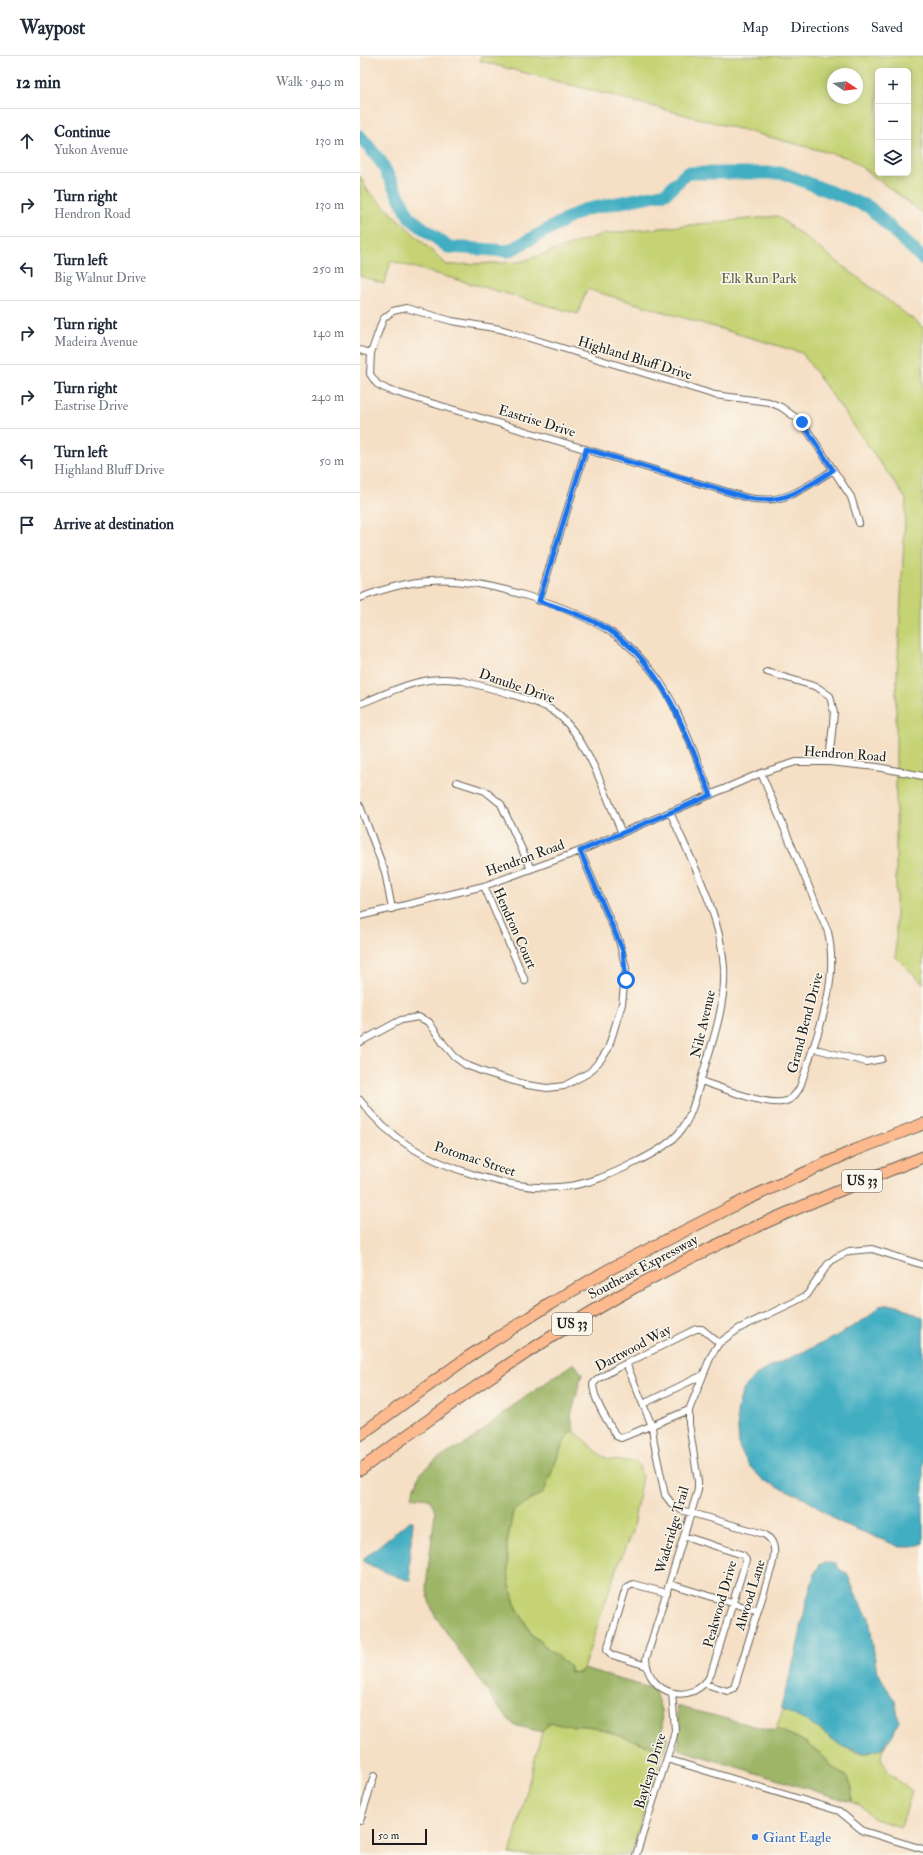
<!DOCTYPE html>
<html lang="en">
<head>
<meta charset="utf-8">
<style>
	:root { --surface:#fff; --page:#f2f2f3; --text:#1f2937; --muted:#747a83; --line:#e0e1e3 }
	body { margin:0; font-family:"IM FELL Double Pica",serif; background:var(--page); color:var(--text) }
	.controls { position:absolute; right:12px; top:12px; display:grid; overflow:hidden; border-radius:6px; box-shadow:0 2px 10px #0003 }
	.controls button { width:36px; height:36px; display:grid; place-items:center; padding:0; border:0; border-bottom:1px solid var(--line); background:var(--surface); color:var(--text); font:20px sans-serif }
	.compass { position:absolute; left:467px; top:12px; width:36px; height:36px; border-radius:50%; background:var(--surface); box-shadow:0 2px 10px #0003; rotate:103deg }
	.scale { position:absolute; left:12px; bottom:10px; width:55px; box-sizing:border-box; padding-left:4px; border:2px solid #1c1c1c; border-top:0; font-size:11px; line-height:14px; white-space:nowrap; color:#1c1c1c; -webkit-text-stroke:3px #fbf7ec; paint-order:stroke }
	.stop { position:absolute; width:12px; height:12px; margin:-9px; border:3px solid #1a73e8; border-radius:50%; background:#fff }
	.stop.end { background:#1a73e8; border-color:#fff; box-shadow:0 1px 4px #0008 }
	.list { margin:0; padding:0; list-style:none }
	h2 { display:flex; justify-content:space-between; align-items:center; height:52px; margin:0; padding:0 16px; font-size:17px }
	h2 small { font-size:13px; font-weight:400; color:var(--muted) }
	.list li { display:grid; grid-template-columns:26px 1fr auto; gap:12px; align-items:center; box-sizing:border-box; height:64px; padding:0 16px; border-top:1px solid var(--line) }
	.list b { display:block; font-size:15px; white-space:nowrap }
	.list p { margin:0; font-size:13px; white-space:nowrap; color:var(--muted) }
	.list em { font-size:13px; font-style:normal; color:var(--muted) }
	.icon { flex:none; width:22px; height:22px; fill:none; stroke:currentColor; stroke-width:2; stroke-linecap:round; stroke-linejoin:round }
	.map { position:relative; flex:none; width:563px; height:1799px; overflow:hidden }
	header { display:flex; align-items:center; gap:24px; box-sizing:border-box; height:56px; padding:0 20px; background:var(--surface); border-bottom:1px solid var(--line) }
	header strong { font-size:19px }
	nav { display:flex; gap:22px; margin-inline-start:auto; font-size:14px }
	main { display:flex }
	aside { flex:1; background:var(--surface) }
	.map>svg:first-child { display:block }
</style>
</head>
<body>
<header>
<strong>Waypost</strong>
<nav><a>Map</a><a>Directions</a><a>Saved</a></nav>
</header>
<main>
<aside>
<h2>12 min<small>Walk · 940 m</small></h2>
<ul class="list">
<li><svg class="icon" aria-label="ahead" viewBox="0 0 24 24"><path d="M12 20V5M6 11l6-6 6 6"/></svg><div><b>Continue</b><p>Yukon Avenue</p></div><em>130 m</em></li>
<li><svg class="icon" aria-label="right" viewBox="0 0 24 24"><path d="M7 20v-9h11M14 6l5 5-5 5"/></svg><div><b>Turn right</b><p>Hendron Road</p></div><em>130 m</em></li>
<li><svg class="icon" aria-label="left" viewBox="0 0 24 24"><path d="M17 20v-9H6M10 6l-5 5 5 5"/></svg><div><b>Turn left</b><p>Big Walnut Drive</p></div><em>250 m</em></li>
<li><svg class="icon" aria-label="right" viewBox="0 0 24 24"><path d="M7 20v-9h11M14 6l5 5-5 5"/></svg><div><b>Turn right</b><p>Madeira Avenue</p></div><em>140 m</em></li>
<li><svg class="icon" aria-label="right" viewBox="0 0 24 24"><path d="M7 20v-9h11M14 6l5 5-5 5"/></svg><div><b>Turn right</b><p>Eastrise Drive</p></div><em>240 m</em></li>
<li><svg class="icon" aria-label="left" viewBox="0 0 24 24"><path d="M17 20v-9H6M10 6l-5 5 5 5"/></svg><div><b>Turn left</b><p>Highland Bluff Drive</p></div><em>50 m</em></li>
<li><svg class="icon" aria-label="arrive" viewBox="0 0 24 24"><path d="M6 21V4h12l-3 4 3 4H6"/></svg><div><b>Arrive at destination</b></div></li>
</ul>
</aside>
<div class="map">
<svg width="563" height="1799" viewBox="0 0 563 1799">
	<rect width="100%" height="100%" fill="#fbf7ec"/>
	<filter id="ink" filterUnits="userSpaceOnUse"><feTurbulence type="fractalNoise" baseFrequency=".025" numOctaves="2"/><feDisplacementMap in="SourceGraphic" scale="8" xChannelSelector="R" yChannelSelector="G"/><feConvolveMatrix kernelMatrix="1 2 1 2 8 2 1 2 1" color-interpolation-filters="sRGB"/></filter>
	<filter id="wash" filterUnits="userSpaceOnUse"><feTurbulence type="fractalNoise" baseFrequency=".012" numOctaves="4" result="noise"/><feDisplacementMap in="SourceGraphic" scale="16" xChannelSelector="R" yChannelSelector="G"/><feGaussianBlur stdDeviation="0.9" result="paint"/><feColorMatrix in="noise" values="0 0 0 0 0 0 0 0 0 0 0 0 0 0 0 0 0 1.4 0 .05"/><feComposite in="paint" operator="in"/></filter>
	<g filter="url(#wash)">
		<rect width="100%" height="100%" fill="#f5dfc5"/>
		<path fill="#c5d375" stroke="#707848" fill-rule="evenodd" d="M121,0H563V157L489,102L120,5ZM518,15H548V117H518ZM473,18H497V42H473Z
			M0,120L7,134L87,209L160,206L243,178L417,160L563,271V928L536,901V640L546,443L442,297L227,233L218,258L31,205L24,228L0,220Z
			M214,1375L241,1399L249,1404L274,1405L279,1410L282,1420L272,1476L257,1511L223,1613L218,1617L210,1616V1611L172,1579L155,1548L149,1526L147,1488L153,1455L184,1436L201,1392L209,1377Z
			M423,1654C432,1658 442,1662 451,1667C475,1682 501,1715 528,1685C526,1688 523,1692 522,1696C517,1712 542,1727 552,1735L541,1771L514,1763L502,1750L491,1746L492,1732L488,1722L474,1713L462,1699L445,1686L416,1672Z
			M190,1666C204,1672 218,1668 233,1671C257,1678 279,1688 304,1693L270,1799H150L182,1676Z"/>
		<path fill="#9cb566" stroke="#5c6841" d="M214,1307L222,1318L211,1360L214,1375L209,1377L201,1392L184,1436L153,1455L147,1488L149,1526L155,1548L172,1579L210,1611V1616L220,1617L223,1613L294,1633L301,1654L303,1679L308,1681L304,1693C279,1688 257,1678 233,1671C219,1668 204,1672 190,1666L182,1676L154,1669L141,1655L75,1560L69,1545L66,1530L75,1457C73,1442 64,1439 51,1442L60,1418L77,1403L109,1386L150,1352Z
			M316,1650L414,1675L416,1672L445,1686L462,1699L474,1713L488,1722L492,1732L491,1746L318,1693L319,1673Z"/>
		<path fill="#43aec2" stroke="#30656f" d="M524,1249H538L563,1262V1487L553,1491H540L479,1466L447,1443L403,1424L389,1410L379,1391L377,1357L382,1336L393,1321L406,1313L473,1282L507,1262L519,1250Z
			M49,1465H53L49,1506L51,1524C47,1526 8,1509 3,1505V1503Z
			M470,1506L476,1507L479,1513L487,1517L496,1540L509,1562L516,1611L523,1626L535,1644L539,1665L532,1680L521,1693L506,1697L483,1691L452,1668L423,1654L421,1651L436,1597L447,1543L455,1517L460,1508Z"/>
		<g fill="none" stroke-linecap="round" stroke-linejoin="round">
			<path stroke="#43aec2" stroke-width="13" d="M0,80L21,106L50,162L88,191L149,195L223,154L306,137L327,117H423L509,151L563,203"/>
		</g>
	</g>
	<g filter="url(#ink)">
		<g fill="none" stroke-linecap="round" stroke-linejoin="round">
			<defs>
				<path id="minor" d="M0,294L11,297
					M473,414C443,433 424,449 388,442L28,334L17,328L10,318L11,297L23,263L33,255L46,252L92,265L140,273L355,339L409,346L421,351L442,366L491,441L499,467
					M0,542C23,533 45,526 70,525C120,521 213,550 254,578C268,587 280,601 291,614C317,644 335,701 351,739
					M179,545L226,393
					M407,616L457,631L470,640L474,657L469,706
					M0,648C35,634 64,617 103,625C128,632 168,641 190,653C226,674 245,739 262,777
					M97,726L125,735L141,748L171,813
					M0,750L25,816L32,853
					M124,830L165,925
					M0,860L124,830L171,813L220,795L401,717L436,706H469L517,711L563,720
					M0,986L41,964L58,961L69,966L83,987L95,1001L106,1009L124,1016L167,1029L187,1032L204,1030L230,1016L242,1002L248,993L262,948L266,912L259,885L220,795
					M452,992L506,1006L522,1003
					M341,1025C359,1031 404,1049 422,1046C431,1045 436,1039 440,1031C456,981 480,929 468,876L401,717
					M0,1044C30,1085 69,1105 115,1119C143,1127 169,1133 198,1131C225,1130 250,1119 274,1107C289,1100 307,1090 318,1078C332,1062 336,1040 342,1020C353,985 366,948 364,911C360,856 332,806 310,756
					M266,1307L292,1370L294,1387L305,1439L312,1448L321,1454L404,1478C417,1486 415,1497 412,1510L374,1632L367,1635L346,1628
					M283,1348L343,1319
					M329,1354L261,1382L256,1380C248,1365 234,1346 233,1328L238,1323L257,1312L336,1273H342L359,1287
					M324,1480L383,1499L386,1504L351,1618C334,1651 288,1640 286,1603L338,1434V1425L329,1368V1354L351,1300L359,1287L380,1272L434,1246L447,1239L468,1208L475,1202L489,1195L512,1193L563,1209
					M310,1528L398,1555
					M287,1610L252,1599L247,1594L266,1532L273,1528L307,1537
					M307,1703L479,1755L503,1775L563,1793
					M0,1765L14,1720
					M276,1799L313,1683L315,1674L312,1637"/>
				<path id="motorway" d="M0,1379L108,1301L190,1248L248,1214L381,1146L493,1095L563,1068
					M0,1414C84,1352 168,1292 259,1240C356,1185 459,1142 563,1101"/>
			</defs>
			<use href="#minor" stroke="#686057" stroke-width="8"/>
			<use href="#motorway" stroke="#686057" stroke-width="13"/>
			<use href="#minor" stroke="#fff" stroke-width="6"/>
			<use href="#motorway" stroke="#fcba8e" stroke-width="11"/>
		</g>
	</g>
	<g fill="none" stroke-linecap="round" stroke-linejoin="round" filter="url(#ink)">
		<path stroke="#1a73e8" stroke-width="5" d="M266,924L263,895L220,795L351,739C328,685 311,627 266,587C242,565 209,555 179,545L226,393L388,442C424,449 444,433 473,414L442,366"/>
	</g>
	<circle fill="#3f7fe0" stroke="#fbf7ec" stroke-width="1.5" cx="395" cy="1781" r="4"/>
	<g text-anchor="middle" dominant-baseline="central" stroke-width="3" stroke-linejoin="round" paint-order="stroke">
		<g fill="#fbf7ec" stroke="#5f5e5a" stroke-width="1">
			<rect x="482" y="1114" width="40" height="22" rx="3"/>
			<rect x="192" y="1257" width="40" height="22" rx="3"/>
		</g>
		<g font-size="13" font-weight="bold" fill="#1c1c1c">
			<text x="502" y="1125">US 33</text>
			<text x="212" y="1268">US 33</text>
		</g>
		<g font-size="14" fill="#575c3b" stroke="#fbf7ec">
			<text x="399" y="222">Elk Run Park</text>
		</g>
		<g font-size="14" fill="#1c1c1c" stroke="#fbf7ec">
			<text transform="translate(275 302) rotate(17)">Highland Bluff Drive</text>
			<text transform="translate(177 365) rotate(17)">Eastrise Drive</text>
			<text transform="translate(157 630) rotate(19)">Danube Drive</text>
			<text transform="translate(485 698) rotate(4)">Hendron Road</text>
			<text transform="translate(165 802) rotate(-20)">Hendron Road</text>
			<text transform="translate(155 872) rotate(66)">Hendron Court</text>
			<text transform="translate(445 967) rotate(-75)">Grand Bend Drive</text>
			<text transform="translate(343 968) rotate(-77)">Nile Avenue</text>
			<text transform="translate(115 1103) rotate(18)">Potomac Street</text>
			<text transform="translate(283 1211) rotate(-28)">Southeast Expressway</text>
			<text transform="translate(273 1292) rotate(-28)">Dartwood Way</text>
			<text transform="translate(312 1474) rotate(-74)">Waderidge Trail</text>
			<text transform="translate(390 1539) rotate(-73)">Alwood Lane</text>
			<text transform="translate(360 1548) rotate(-74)">Peakwood Drive</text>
			<text transform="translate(290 1715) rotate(-73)">Bayleap Drive</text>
		</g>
		<g font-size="14" fill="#366cbe" stroke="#fbf7ec" text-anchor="start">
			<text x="403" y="1781">Giant Eagle</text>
		</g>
	</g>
</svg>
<div class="controls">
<button>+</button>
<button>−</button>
<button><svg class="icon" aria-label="layers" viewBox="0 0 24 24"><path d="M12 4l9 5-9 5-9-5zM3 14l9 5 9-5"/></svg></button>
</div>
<svg class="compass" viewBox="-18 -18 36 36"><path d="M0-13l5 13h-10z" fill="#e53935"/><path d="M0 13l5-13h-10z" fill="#747a83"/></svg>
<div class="scale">50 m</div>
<div class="stop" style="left:266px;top:924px"></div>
<div class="stop end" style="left:442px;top:366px"></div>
</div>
</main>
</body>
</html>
